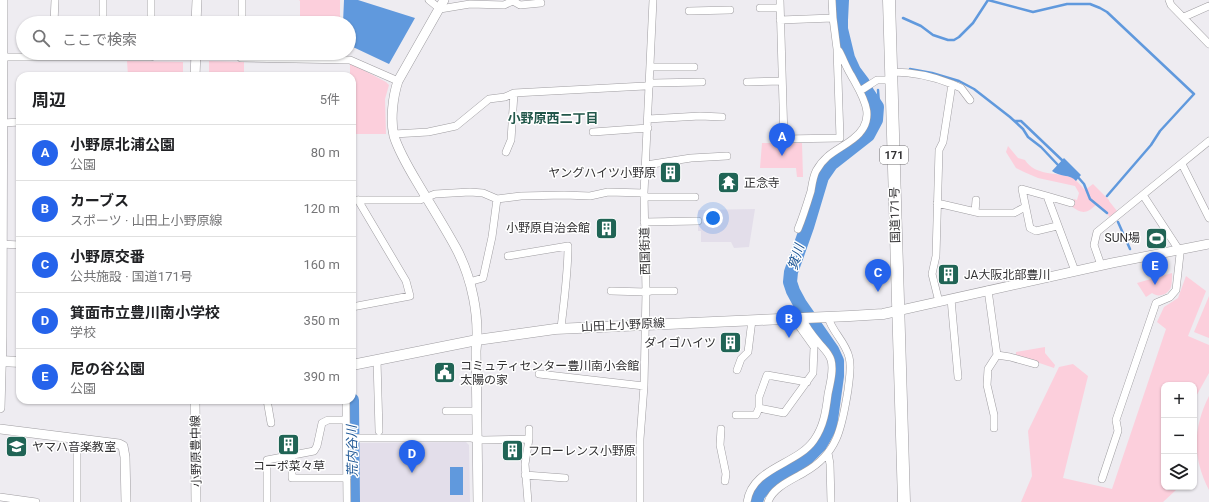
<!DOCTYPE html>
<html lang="ja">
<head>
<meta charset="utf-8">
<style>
	:root { --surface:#fff; --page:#f6f6f6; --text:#202124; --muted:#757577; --line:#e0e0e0; --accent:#2563eb }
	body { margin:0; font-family:Roboto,"Noto Sans JP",sans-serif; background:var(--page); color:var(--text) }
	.controls { position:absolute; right:12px; bottom:12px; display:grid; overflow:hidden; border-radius:8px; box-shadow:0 1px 3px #0004 }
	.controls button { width:36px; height:36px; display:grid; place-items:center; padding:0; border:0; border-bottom:1px solid var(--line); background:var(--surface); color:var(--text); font:20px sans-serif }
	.you { position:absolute; left:713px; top:218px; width:14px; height:14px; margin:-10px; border:3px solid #fff; border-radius:50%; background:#1a73e8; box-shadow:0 0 0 6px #1a73e833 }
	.badge { display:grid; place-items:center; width:26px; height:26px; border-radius:50%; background:var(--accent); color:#fff; font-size:13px; font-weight:700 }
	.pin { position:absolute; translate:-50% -33px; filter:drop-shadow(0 1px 2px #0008) }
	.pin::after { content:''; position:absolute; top:21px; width:14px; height:12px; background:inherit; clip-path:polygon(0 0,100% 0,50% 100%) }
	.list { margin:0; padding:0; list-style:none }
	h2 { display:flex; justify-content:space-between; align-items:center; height:52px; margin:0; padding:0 16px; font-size:17px }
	h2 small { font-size:13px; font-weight:400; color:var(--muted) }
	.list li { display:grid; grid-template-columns:26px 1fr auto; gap:12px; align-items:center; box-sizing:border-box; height:56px; padding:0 16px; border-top:1px solid var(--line) }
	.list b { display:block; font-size:15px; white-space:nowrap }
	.list p { margin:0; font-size:13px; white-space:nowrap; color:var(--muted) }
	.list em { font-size:13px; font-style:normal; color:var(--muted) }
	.icon { flex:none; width:22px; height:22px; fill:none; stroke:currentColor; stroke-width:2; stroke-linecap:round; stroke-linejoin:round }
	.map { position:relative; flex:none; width:1209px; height:502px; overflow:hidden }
	.search { position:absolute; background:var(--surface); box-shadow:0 1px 3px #0004; left:16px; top:16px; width:340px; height:44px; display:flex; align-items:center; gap:10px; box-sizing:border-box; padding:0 14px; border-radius:22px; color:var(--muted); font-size:15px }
	.panel { position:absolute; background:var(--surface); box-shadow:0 1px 3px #0004; left:16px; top:72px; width:340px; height:332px; border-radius:12px }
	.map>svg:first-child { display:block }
</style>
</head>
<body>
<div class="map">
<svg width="1209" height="502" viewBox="0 0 1209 502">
	<rect width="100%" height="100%" fill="#eeecf1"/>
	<path fill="#e3deea" d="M755,209L749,247L734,248L731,242H701V231H698V210Z
		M466,442L469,445L470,502H355L354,443Z"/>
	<path fill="#fccfdc" d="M299,0H340V23H300V1Z
		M127,61L183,62V76H128Z
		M209,61L244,62V76H209Z
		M350,63L386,82L389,85L385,99L386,134H352V76H350Z
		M762,143H802L803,177H797L796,168H760Z
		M1008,146L1018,158L1025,160C1035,176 1056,172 1071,177C1076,179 1081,186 1085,190L1093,184L1109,200V201L1117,211L1110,217L1107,214L1108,213L1095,202L1094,203L1096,205C1086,214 1082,214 1071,206L1074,199L1077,200L1079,193L1075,186L1038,178L1024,172L1016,168L1006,152Z
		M1172,273C1172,277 1172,283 1171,287C1168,295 1158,298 1152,293L1146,297L1137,283Z
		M1186,276L1206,291L1188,336L1209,345V373L1194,400V385H1164V487H1176V490L1163,502H1021L1032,476L1028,431L1059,367L1073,364L1088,376L1063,478L1112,489L1166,329L1157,322L1164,307L1178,298Z
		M1209,296V338L1194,332Z
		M1045,347V353L1055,365L1054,368L1016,355V352Z
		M1209,396V490C1192,457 1193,428 1209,396Z"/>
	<path fill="#6099dd" d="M344,0H358L415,18L389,64L353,47H349V23H343Z
		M1064,158L1081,175L1076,181C1070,174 1059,177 1052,171Z
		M450,467H463V495H450Z"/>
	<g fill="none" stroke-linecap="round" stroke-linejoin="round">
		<path stroke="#6099dd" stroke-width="2.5" d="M903,18L921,26L933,35L948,40H954L959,37L973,23L988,0L1033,12L1067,4H1090L1100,8L1107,12L1194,94L1160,131L1151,145L1107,196
			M910,69L932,73L959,81L974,89L1010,117L1023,129L1028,137L1041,147L1058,165
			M877,111L879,104L878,90
			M1015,121H1021L1064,162
			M1077,176L1084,184L1090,199L1107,213
			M1118,222L1130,249"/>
		<path stroke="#6099dd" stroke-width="14" d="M352,400L353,502
			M756,502L758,495L769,482L805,460L820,445L830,427L837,376V361L832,350L800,304L793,291L790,282L791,272L807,227L822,177L831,164L868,135L876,120L877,107L867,92L863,83L854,71L848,58L841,29V20L842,0"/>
		<defs>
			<path id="minor" d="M429,0L440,9L470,4L504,5L515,0
				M780,0L784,139L840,138L837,49L833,18L832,0
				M1169,0L1171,5L1209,44
				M513,1L520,5L541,3
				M760,8H780
				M689,11L730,10
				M1184,17L1209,6
				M780,20L833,18
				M54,23L55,0
				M103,23V0
				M151,23V0
				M242,23V0
				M241,53V58L350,60L398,81
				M3,57H151V53
				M650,67H694
				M892,72C913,72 932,76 952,84L943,142L939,150L936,256L932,274L939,302
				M747,82L782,81
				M952,84L961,88L970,100
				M860,91L877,80H892
				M648,119L700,116L722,117
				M3,123L20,122
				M593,132L648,128
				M394,134L428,132L456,126L489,99L505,97L514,93L645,86L653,83L702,82
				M506,152L511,140L514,93
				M1182,164L1209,218
				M646,165L691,158L727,156
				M1047,196L1071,203
				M644,197H695
				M352,200H420L435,194L470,192L483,193L497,199L521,196L564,195L590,196L608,192L644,193
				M937,203L980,213H1014L1025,207
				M975,212L976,200
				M644,222L698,221
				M1057,226L1036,231L1030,228L1022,189L1047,196L1075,271
				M798,229C803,217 807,204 811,191C812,185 813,177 816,171C826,153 839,150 853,139C879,119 863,97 851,75C846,67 843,58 839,51
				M0,244L20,245
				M508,256L568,246C568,273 564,301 561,328
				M1101,265L1094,245L1097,232L1209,141
				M469,282L483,278L492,237L497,199
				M988,290L997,355
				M611,291L646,292L651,291H674
				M951,299L958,377
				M352,307L410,296L406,281L358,200
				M377,360L379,431
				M737,370L741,359L748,352L752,320
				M539,374L644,386
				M267,400L271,423
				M346,400L347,502
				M759,408L784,413L813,373L814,347L794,319
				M446,411H477
				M736,415H756L759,408V397L767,375L807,382
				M994,428V415L987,385L988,369L997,355L1010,357L1035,364
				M721,429L720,445L726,474L725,481
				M347,438H471L483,440L529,439
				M77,439V502
				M828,453L830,464L831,502
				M292,456V478H347
				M525,475L565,478
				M1102,479L1118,431L1116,420L1156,303L1170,297L1176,290L1180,254L1179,250L1143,195
				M0,497L36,502
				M267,502V460L314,451L317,446L322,423L328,420H346
				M528,502L525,464L529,439V429
				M640,502V439L644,386L646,292L644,193L653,0
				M747,502C752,467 797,465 814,440C824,426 826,410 828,394C830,384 834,370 831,360C829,353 824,349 819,343C813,336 806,327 802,318
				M768,502C773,487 792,480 805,472C839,453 842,425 848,390C849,379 852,368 849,357C845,341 832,332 828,317"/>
			<path id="tertiary" d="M444,0L398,81C393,96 390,120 394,136C399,152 408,167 417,182C430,204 444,226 456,248C472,278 480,317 476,351L478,502
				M196,23L197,0
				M195,76L196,53
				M897,311L1112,263L1209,244
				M195,400L196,502
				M0,408L2,337L3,0
				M0,429L119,444L123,446L125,457L126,502"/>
			<path id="secondary" d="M0,361L20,362
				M352,365L477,340L555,329L850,316L883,314L897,311"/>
			<path id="trunk" d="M889,0L904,502"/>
		</defs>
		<use href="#minor" stroke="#9f9da1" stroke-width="8"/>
		<use href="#tertiary" stroke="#9f9da1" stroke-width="10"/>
		<use href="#secondary" stroke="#9f9da1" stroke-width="11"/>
		<use href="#trunk" stroke="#9f9da1" stroke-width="13"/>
		<use href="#minor" stroke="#fff" stroke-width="7"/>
		<use href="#tertiary" stroke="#fff" stroke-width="9"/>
		<use href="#secondary" stroke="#fff" stroke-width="10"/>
		<use href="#trunk" stroke="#fff" stroke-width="12"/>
	</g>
	<defs>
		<symbol id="building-square" viewBox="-11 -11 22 22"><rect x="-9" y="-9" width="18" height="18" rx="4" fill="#206455" stroke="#fff"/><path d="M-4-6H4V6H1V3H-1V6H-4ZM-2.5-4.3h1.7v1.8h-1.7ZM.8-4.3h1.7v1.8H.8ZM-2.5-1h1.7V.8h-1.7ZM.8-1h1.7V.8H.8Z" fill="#fff"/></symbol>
		<symbol id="temple-square" viewBox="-11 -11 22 22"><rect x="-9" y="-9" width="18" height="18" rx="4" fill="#206455" stroke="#fff"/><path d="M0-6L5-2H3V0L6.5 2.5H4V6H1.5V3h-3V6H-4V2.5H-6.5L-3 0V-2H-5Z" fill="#fff"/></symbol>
		<symbol id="stadium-square" viewBox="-11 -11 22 22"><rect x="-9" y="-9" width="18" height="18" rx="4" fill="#206455" stroke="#fff"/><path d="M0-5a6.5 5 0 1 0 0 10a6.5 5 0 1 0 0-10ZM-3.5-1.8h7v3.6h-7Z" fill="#fff"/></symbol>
		<symbol id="civic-square" viewBox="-11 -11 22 22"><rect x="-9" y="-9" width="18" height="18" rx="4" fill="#206455" stroke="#fff"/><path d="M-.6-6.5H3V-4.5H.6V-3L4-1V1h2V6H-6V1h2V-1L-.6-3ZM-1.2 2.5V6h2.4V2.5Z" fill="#fff"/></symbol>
		<symbol id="school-square" viewBox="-11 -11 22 22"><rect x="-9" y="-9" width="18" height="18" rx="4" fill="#206455" stroke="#fff"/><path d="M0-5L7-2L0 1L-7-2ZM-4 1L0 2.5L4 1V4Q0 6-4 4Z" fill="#fff"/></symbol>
	</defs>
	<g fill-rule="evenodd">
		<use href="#building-square" x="658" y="160" width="25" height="25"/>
		<use href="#temple-square" x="716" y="170" width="25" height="25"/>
		<use href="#building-square" x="594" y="216" width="25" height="25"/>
		<use href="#stadium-square" x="1144" y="226" width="25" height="25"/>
		<use href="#building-square" x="936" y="262" width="25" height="25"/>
		<use href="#building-square" x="718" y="330" width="25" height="25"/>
		<use href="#civic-square" x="432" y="360" width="25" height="25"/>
		<use href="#building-square" x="276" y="432" width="25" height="25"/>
		<use href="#school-square" x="4" y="434" width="25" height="25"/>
		<use href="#building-square" x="500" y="438" width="25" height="25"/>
	</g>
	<g text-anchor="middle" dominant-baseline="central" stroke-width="3" stroke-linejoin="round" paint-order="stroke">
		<rect fill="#fff" stroke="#706f70" stroke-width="1" x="880" y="146" width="28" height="18" rx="3"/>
		<g font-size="11" font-weight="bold" fill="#323133">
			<text x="894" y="155">171</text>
		</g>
		<g font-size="12" fill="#323133" stroke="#fff" text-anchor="start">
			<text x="656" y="173" text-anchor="end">ヤングハイツ小野原</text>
			<text x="744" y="183">正念寺</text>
			<text x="590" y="228" text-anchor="end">小野原自治会館</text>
			<text x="1140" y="238" text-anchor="end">SUN場</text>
			<text x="964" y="275">JA大阪北部豊川</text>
			<text x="716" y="343" text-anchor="end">ダイゴハイツ</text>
			<text x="460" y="366">コミュティセンター豊川南小会館<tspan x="460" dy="14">太陽の家</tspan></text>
			<text x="32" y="447">ヤマハ音楽教室</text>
			<text x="528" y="451">フローレンス小野原</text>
			<text x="289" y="466" text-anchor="middle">コーポ菜々草</text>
		</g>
		<g font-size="12" fill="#323133" stroke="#fff">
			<text transform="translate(895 215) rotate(-91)">国道171号</text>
			<text transform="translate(645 251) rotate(-91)">西国街道</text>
			<text transform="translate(623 325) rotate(-3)">山田上小野原線</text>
			<text transform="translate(196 451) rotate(-91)">小野原豊中線</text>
		</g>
		<g font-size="13" font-weight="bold" fill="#22574a" stroke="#fff">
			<text x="553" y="118">小野原西二丁目</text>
		</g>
		<g font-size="13" font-style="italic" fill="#1d5695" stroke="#fff">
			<text transform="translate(796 257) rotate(-73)">箕川</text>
			<text transform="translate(352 451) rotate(-91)">荒内谷川</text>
		</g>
	</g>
</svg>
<div class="controls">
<button>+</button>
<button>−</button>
<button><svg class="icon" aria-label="layers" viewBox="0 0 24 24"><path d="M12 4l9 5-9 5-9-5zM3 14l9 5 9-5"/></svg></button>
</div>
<div class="you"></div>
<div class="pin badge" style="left:782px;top:156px">A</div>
<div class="pin badge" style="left:789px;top:338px">B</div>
<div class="pin badge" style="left:878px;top:292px">C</div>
<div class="pin badge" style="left:412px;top:473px">D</div>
<div class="pin badge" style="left:1155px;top:285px">E</div>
<div class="search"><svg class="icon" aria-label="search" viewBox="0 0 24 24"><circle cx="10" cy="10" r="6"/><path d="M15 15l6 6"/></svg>ここで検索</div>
<section class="panel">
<h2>周辺<small>5件</small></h2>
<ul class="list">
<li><span class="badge">A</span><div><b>小野原北浦公園</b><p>公園</p></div><em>80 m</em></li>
<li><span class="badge">B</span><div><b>カーブス</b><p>スポーツ · 山田上小野原線</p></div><em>120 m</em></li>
<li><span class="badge">C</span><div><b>小野原交番</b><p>公共施設 · 国道171号</p></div><em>160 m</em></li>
<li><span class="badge">D</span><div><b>箕面市立豊川南小学校</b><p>学校</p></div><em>350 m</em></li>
<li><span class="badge">E</span><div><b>尼の谷公園</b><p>公園</p></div><em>390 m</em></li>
</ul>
</section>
</div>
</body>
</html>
